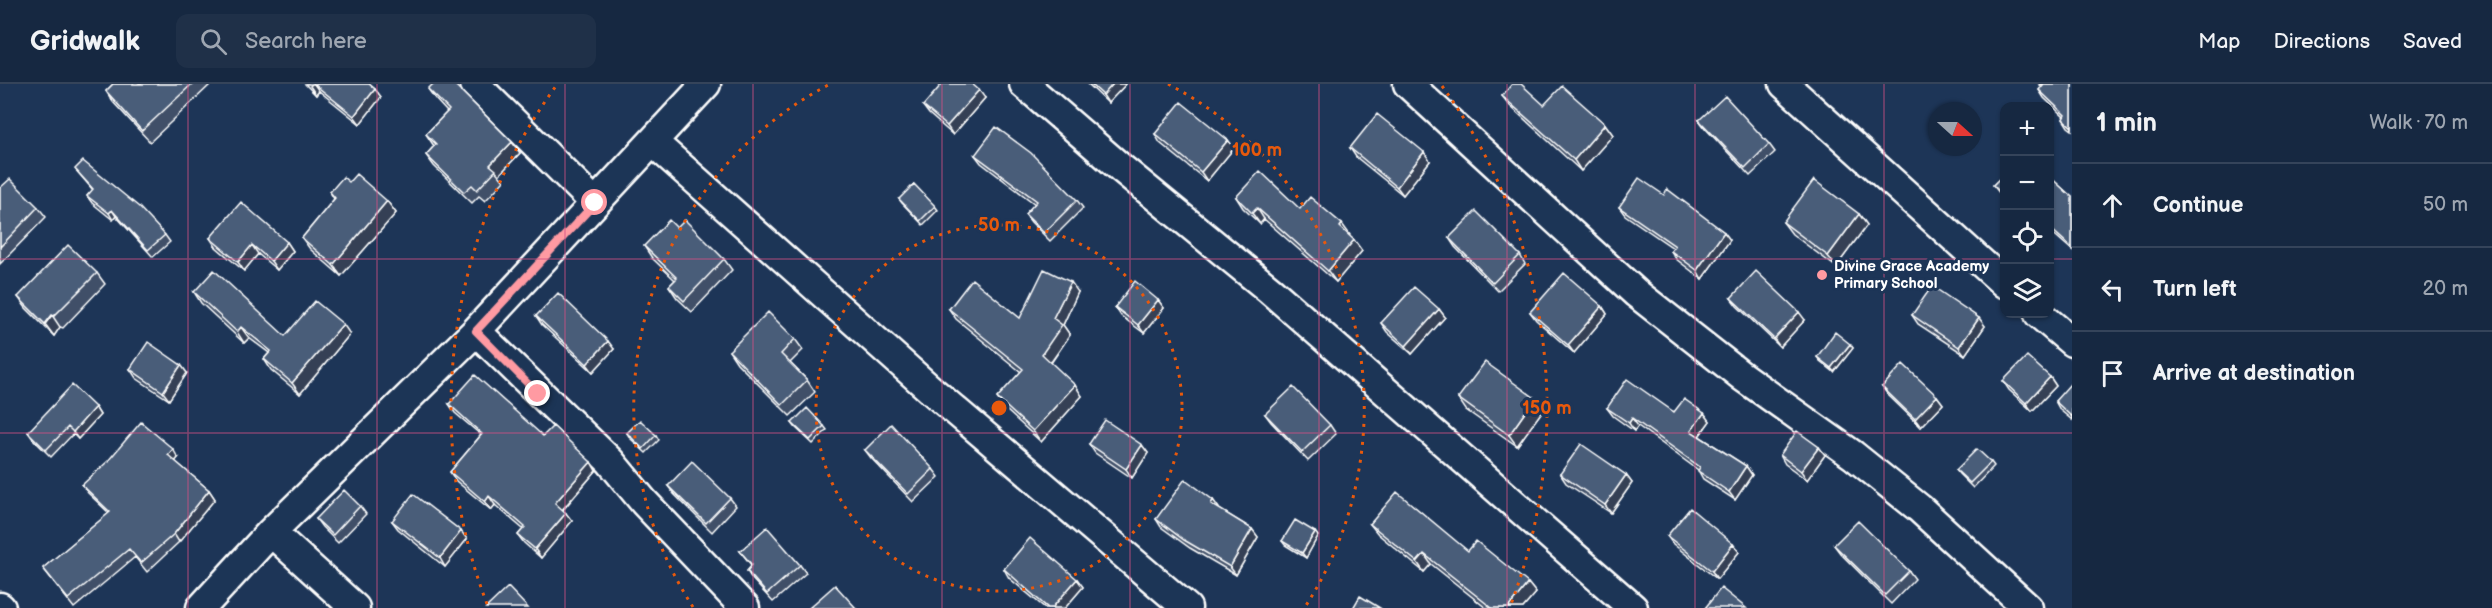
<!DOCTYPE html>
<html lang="en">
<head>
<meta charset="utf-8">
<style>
	:root { --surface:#162841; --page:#1f3048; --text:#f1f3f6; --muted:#9ea6b1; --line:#35445a }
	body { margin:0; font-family:"Balsamiq Sans",sans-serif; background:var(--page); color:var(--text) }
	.controls { position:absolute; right:18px; top:18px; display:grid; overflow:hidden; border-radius:12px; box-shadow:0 2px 4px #0004 }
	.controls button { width:54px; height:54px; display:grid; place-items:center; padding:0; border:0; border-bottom:2px solid var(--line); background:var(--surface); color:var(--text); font:30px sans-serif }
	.compass { position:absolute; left:1928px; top:18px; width:54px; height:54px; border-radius:50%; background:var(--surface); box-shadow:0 2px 4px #0004; rotate:111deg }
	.stop { position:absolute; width:18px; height:18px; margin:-14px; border:4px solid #ff9aa2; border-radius:50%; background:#fff }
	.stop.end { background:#ff9aa2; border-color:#fff; box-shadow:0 2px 6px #0008 }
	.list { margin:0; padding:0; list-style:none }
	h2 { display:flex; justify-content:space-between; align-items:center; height:78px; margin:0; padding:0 24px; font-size:26px }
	h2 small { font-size:20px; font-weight:400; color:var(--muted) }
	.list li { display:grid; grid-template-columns:39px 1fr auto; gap:18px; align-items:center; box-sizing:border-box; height:84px; padding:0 24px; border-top:2px solid var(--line) }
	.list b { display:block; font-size:22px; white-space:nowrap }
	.list em { font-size:20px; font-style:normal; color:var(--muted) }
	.icon { flex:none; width:33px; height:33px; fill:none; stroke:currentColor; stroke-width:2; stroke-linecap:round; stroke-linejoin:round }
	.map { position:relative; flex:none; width:2072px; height:524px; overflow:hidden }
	header { display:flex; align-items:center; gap:36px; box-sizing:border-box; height:84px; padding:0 30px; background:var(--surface); border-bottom:2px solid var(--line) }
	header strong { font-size:28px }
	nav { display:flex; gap:33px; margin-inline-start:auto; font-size:21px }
	.search { width:420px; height:54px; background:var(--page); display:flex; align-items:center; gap:15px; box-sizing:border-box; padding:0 21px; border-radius:12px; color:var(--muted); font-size:22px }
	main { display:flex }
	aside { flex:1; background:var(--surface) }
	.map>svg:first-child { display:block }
</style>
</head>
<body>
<header>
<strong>Gridwalk</strong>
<div class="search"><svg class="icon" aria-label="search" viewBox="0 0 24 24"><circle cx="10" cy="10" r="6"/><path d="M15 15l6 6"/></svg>Search here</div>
<nav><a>Map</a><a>Directions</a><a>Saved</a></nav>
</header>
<main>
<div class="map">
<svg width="2072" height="524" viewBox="0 0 2072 524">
	<rect width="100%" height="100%" fill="#1d3557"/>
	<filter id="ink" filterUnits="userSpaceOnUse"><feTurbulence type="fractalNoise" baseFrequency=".0167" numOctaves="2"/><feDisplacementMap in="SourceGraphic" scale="12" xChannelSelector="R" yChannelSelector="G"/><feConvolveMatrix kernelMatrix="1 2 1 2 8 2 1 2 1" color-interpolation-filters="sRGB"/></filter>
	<g filter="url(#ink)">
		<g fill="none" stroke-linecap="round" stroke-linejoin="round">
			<defs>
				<path id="minor" d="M475,0L595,119
					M1024,0L1121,84L1270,206L1633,524
					M1408,0L1636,209L1743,293L1853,371L1919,424L2028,524
					M1784,0L2004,199
					M653,58L930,305L1187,524
					M2039,230L2072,258
					M476,247L610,377L644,418L745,524
					M271,448L355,524
					M0,523L1,524
					M201,524L271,448L476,247L706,0"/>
			</defs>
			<use href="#minor" stroke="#fff" stroke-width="33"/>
			<use href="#minor" stroke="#1d3557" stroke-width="28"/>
		</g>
		<path fill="#405068" stroke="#fff" stroke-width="1.5" d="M113,0H211L150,58L113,18L106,7Z
			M305,0H369L375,5L381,13L360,40L319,7L316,11Z
			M1088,0H1126L1108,19Z
			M2039,0H2072V46L2068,43L2063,35L2064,33L2044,14L2039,6L2042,3Z
			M428,5L520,69L499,91L504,97L485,117L479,112L472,119L434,82L426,71L434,62L426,50L447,28L436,16Z
			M1502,12L1544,21L1605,40L1613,51L1581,87L1510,22Z
			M985,14L953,51L929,30L923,22Z
			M1699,36L1769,60L1775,68L1750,92L1705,44Z
			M1155,50L1228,56L1234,64L1207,97L1160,59Z
			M1350,64L1430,77L1403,111L1356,73Z
			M975,71L1077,116L1083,124L1050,157L1031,138L1025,130L1035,120L981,79Z
			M75,85L165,151L170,158L153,173L116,132L113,136L92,119L87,112L93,106Z
			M2049,89L2051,92L2050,93L2072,113V166L2049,146Z
			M2004,90V115L1993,101Z
			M349,98L387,117L396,129L341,192L310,165L302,154L334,115L330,108Z
			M0,104L38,123L46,133L0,180Z
			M1664,111L1724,148L1730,156L1702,195L1676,175L1671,167L1673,164L1625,131L1619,123Z
			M1236,113L1300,125L1342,140L1349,152L1354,156L1362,167L1336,198L1264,135L1260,140L1243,124Z
			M899,115L935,122L938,126L923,141L902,119Z
			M1859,130L1867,141L1836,183L1792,150L1783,138Z
			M677,144L724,175L732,186L692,228L677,214L669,202L675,196L652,174L644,162Z
			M210,154L287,158L293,167L277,186L258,170L244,187L216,163Z
			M1449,154L1520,171L1525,180L1498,207L1455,163Z
			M97,189L105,200L63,244L60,243L54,252L26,224L18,213Z
			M194,208L285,252L350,250L300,310L271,286L264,275L269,269L249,254L244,259L201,219Z
			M1078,208L1063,241L1070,251L1051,279L1082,312L1041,358L1005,325L997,314L1021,288L956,235L949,225L1020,234Z
			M1731,214L1805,236L1780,263L1737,222Z
			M1158,216L1164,224L1144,249L1121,232L1115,223Z
			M1602,222L1607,230L1574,269L1536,236L1530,228Z
			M1439,225L1445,233L1412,270L1387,248L1381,239Z
			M1912,231L1979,234L1985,242L1965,271L1918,240Z
			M536,232L614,265L593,288L542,241Z
			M795,255L803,266L790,279L807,296L815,308L790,332L737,279L729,267Z
			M1850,260L1853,264L1834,288L1820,277L1817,273Z
			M181,281L187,289L169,316L136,294L130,285Z
			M2050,293L2056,302L2032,327L2009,306L2003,297Z
			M2072,302V336L2060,326L2055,317Z
			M1882,303L1937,312L1943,320L1921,343L1888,311Z
			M1458,314H1535L1543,326L1517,362L1466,326Z
			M449,320L543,352L591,378L596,387L563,426L572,437L541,474L524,459L518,451L523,445L495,421L491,426L456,397L450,388L481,351L455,329Z
			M95,323L100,331L78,355L73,350L51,373L33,355L28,348Z
			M1607,324L1704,329L1710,337L1699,352L1746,382L1752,391L1735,416L1703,395L1698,386L1638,342L1634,347L1613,332Z
			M1265,330L1330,341L1336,350L1308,377L1271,338Z
			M792,339L824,342L827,346L813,360L795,343Z
			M627,349L656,351L659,356L646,369L630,354Z
			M1089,360L1142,361L1148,369L1132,394L1095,369Z
			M1819,363L1825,371L1807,396L1785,380L1780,371Z
			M865,366L933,385L939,393L913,418L871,374Z
			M178,374L175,377L209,406L215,415L179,458L147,488L135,473L74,524L43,484L109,429L88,409L82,401Z
			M1991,378L1994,382L1973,404L1959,390L1956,386Z
			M1560,390L1626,391L1632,399L1611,429L1566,399Z
			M668,402L730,414L736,422L712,448L674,410Z
			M1213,416L1219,425L1252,445L1258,453L1236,491L1190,464L1161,443L1156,435Z
			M360,422L366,430L338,459L322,443L316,435Z
			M392,437L467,455L445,483L398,445Z
			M1370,440L1468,467L1528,499L1536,509L1523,524H1486L1431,480L1424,488L1378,450Z
			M1315,448L1318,452L1306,474L1285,461L1282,457Z
			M1667,452L1733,460L1739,468L1717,495L1673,460Z
			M1834,461L1909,487L1915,495L1891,520L1840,469Z
			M740,467L800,481L806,489L773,518L752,495L747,487L752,482Z
			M1004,485L1077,495L1083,503L1065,524H1045L1009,494Z"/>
		<path fill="#344155" stroke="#fff" stroke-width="1.5" d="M312,0H314L319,7L316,11L310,2Z
			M1113,0H1126L1108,19L1103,11Z
			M375,5L381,13L360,40L354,32Z
			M979,6L985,14L953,51L947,42Z
			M1605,40L1613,51L1581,87L1574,76Z
			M1228,56L1234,64L1207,97L1201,88Z
			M512,58L520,69L499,91L490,81Z
			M1424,68L1430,77L1403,111L1397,103Z
			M387,117L396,129L341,192L333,181Z
			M1257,124L1264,135L1260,140L1252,129Z
			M112,126L116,132L113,136L109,129Z
			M1859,130L1867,141L1836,183L1828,172Z
			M1342,140L1350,151L1347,154L1340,143Z
			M1724,148L1730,156L1702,195L1697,186Z
			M1354,156L1362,167L1336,198L1328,187Z
			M287,158L293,167L277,186L271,177Z
			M252,161L258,170L244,187L238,178Z
			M1071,198L1078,208L1063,241L1070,251L1049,281L1042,270L1053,234Z
			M1158,216L1164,224L1144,249L1138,241Z
			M1602,222L1607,230L1574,269L1568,261Z
			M1439,225L1445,233L1412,270L1406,262Z
			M1799,228L1805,236L1780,263L1774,255Z
			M52,231L60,243L54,252L45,240Z
			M1979,234L1985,242L1965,271L1959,263Z
			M343,240L350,250L300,310L292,299Z
			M241,243L249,254L244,259L237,248Z
			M608,257L614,265L593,288L587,280Z
			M1850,260L1853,264L1834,288L1831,284Z
			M181,281L187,289L169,316L163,308Z
			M2050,293L2056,302L2032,327L2026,319Z
			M1075,301L1082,312L1041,358L1033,347Z
			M1937,312L1943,320L1921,343L1915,335Z
			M1535,314L1543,326L1517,362L1509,351Z
			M95,323L100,331L78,355L73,348Z
			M1704,329L1710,337L1697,355L1691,347Z
			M1632,334L1638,342L1634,347L1629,339Z
			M1142,361L1148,369L1132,394L1126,385Z
			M1819,363L1825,371L1807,396L1801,387Z
			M173,365L178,374L174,379L168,371Z
			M591,378L596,387L561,427L555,419Z
			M1746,382L1752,391L1735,416L1729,408Z
			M1626,391L1632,399L1611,429L1605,421Z
			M209,406L215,415L179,458L174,450Z
			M489,412L495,421L491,426L485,418Z
			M1213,416L1219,424L1217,428L1211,420Z
			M566,429L572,437L541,474L535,465Z
			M1252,445L1258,453L1236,491L1230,483Z
			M461,447L467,455L445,483L440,474Z
			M1315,448L1318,452L1306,474L1302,469Z
			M1733,460L1739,468L1717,495L1712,487Z
			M1424,470L1431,480L1424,488L1417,478Z
			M1077,495L1083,503L1065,524H1052Z
			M1528,499L1536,509L1523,524H1508Z"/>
		<path fill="#4a5d79" stroke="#fff" stroke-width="1.5" d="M113,0H192L142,47L106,7Z
			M314,0H369L375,5L354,32Z
			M433,0H454L512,58L490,81L496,86L477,106L472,101L464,108L426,71L436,60L426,50L449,26L428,5Z
			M942,0H972L979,6L947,42L923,22Z
			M1091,0H1113L1103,11Z
			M1512,0H1521L1544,21L1562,2L1605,40L1574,76L1502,12Z
			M2041,0H2072V43L2063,35L2065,31L2039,6L2043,1Z
			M1725,12L1769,60L1745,84L1699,36Z
			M1181,18L1228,56L1201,88L1155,50Z
			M1377,30L1424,68L1397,103L1350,64Z
			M996,43L1031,69L1077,116L1044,149L1025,130L1037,117L975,71Z
			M83,77L139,123L165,151L148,166L112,126L109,129L87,112L93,105L75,85Z
			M1260,87L1300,125L1310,113L1342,140L1340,143L1354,156L1328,187L1257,124L1252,129L1236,113Z
			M356,90L387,117L333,181L302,154L335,114L330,108L343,93L349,98Z
			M2004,90V112L1993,101Z
			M2049,92L2072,113V164L2049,143Z
			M1639,94L1664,111L1667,105L1724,148L1697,186L1671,167L1675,162L1619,123Z
			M10,95L38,123L0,163V104Z
			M1814,96L1859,130L1828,172L1783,138Z
			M914,100L935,122L920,137L899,115Z
			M241,118L287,158L271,177L252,161L238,178L210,154Z
			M1476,127L1520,171L1493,199L1449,154Z
			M669,136L677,144L685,136L724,175L684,217L669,202L677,194L644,162Z
			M68,161L97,189L54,232L52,231L45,240L18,213Z
			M1044,185L1071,198L1053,234L1062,241L1042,270L1075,301L1033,347L997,314L1023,285L949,225L972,195L1020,234Z
			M214,186L285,252L315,217L343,240L292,299L264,275L271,267L241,243L237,248L194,208Z
			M1756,187L1799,228L1774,255L1731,214Z
			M1564,189L1602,222L1568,261L1530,228Z
			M1135,197L1158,216L1138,241L1115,223Z
			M1932,202L1979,234L1959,263L1912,231Z
			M1414,203L1439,225L1406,262L1381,239Z
			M558,209L608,257L587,280L536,232Z
			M768,228L795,255L781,270L807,296L782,321L729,267Z
			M1835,248L1850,260L1831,284L1817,273Z
			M148,258L181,281L163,308L130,285Z
			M2027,272L2050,293L2026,319L2003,297Z
			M1485,278L1535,314L1509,351L1458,314Z
			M1903,280L1937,312L1915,335L1882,303Z
			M475,291L543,352L553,342L591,378L555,419L566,429L535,465L518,451L525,443L489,412L485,418L450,388L482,350L449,320Z
			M1627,295L1674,328L1684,315L1704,329L1691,347L1746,382L1729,408L1698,387L1700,383L1632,334L1629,339L1607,324Z
			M2070,300L2072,302V333L2055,317Z
			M72,301L95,323L73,348L68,343L46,366L28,348Z
			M1293,303L1330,341L1302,368L1265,330Z
			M807,324L824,342L810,356L792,339Z
			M640,336L656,351L643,365L627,349Z
			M1105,336L1142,361L1126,385L1089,360Z
			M141,338L173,365L168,371L209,406L174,450L141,479L129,465L68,515L43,484L110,428L82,401L108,377Z
			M891,340L933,385L908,410L865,366Z
			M1797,347L1819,363L1801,387L1780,371Z
			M1581,360L1626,391L1605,421L1560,390Z
			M1977,365L1991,378L1970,399L1956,386Z
			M692,377L730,414L706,439L668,402Z
			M1185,395L1213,416L1211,420L1252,445L1230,483L1184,456L1156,435Z
			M344,406L360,422L333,451L316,435Z
			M1397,408L1468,467L1476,457L1528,499L1508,524H1492L1424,470L1417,478L1370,440Z
			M413,410L461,447L440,474L392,437Z
			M1690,424L1733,460L1712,487L1667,452Z
			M1295,436L1315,448L1302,469L1282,457Z
			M1858,437L1909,487L1885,511L1834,461Z
			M767,443L800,481L767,510L747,487L752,481L740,467Z
			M1030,454L1077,495L1052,524H1048L1004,485Z
			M835,501L856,524H809Z
			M508,503L528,524H486Z
			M1721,504L1746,524H1705Z
			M1360,512L1380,524H1353Z"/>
	</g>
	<g fill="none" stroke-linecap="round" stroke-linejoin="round" filter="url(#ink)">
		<path stroke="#ff9aa2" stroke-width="8" d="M538,310L476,247L595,119"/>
	</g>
	<path fill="none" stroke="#d15284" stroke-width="1.5" stroke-opacity="0.55" d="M188,0V524M377,0V524M565,0V524M753,0V524M942,0V524M1130,0V524M1319,0V524M1507,0V524M1695,0V524M1884,0V524M0,175H2004M2050,175H2072M0,349H2072"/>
	<g fill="none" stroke="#e8590c" stroke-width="3" stroke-dasharray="3 6">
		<circle cx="999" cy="324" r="183"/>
		<path d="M693 523A365 365 0 0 1 830 0M1168 0A365 365 0 0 1 1305 523"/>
		<path d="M487 520A548 548 0 0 1 556 2M1442 2A548 548 0 0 1 1511 520"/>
	</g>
	<circle fill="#ff9aa2" stroke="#1d3557" stroke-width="2" cx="1822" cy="191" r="6"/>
	<g text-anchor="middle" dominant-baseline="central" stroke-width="6" stroke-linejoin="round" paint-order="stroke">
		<g font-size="15" font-weight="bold" fill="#fff" stroke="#1d3557" text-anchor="start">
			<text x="1834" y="182">Divine Grace Academy<tspan x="1834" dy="17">Primary School</tspan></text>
		</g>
	</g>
	<circle cx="999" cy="324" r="9" fill="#e8590c" stroke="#1d3557" stroke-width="3"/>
	<g font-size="18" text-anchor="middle" font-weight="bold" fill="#e8590c" stroke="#1d3557" stroke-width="6" stroke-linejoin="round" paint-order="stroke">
		<text x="1257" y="72">100 m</text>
		<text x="999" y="147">50 m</text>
		<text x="1547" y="330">150 m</text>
	</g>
</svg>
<div class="controls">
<button>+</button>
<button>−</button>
<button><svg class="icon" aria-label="locate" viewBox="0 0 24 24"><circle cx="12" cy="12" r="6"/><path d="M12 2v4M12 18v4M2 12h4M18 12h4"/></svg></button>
<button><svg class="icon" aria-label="layers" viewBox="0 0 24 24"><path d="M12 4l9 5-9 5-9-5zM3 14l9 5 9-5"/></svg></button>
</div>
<svg class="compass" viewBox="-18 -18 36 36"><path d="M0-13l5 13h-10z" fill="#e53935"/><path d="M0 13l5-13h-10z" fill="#9ea6b1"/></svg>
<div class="stop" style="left:595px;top:119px"></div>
<div class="stop end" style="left:538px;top:310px"></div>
</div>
<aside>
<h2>1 min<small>Walk · 70 m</small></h2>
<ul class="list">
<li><svg class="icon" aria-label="ahead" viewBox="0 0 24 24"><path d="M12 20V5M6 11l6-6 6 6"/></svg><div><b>Continue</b></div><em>50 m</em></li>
<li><svg class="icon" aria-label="left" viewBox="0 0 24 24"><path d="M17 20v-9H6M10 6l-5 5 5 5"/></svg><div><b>Turn left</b></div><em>20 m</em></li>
<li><svg class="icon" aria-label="arrive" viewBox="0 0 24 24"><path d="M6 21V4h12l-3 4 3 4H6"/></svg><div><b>Arrive at destination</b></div></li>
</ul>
</aside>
</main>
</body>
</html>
